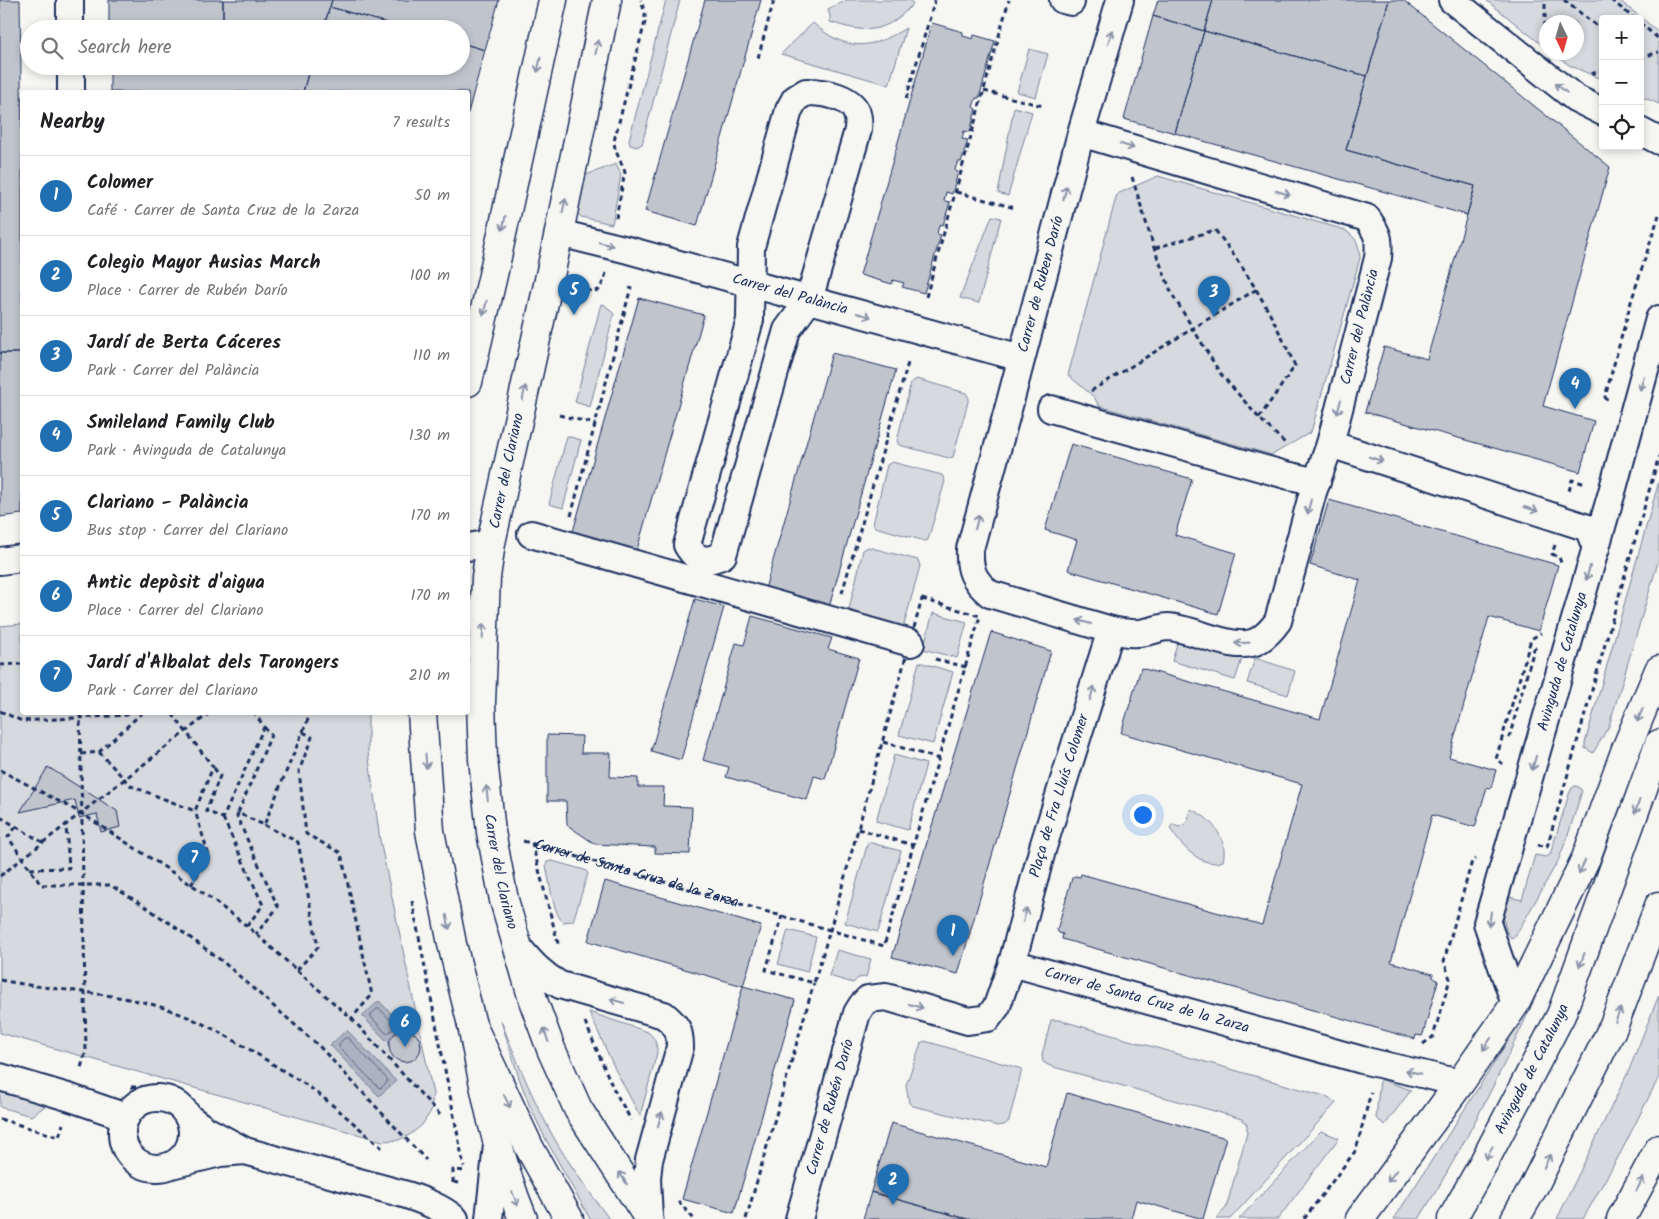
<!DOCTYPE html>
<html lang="en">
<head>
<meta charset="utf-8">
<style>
	:root { --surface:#fff; --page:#f2f2f2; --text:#202124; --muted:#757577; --line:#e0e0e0; --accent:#1f6fb2 }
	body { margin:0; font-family:Kalam,sans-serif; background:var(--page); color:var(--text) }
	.controls { position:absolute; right:15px; top:15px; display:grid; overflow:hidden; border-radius:5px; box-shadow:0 2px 8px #0003 }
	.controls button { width:45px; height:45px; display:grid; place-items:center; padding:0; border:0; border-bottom:1px solid var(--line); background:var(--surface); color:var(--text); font:25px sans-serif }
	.compass { position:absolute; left:1539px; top:15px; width:45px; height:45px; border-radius:50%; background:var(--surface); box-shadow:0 2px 8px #0003; rotate:175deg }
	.you { position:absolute; left:1142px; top:814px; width:18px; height:18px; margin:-12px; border:4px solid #fff; border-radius:50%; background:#1a73e8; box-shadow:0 0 0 8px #1a73e833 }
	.badge { display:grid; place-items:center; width:32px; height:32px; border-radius:50%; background:var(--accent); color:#fff; font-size:16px; font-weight:700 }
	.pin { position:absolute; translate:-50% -41px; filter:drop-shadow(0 1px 2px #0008) }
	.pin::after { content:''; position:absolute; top:26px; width:18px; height:15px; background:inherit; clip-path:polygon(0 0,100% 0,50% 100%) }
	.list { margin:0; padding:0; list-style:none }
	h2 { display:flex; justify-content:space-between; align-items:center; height:65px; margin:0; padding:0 20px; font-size:21px }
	h2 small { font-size:16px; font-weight:400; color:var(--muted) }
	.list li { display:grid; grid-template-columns:32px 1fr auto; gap:15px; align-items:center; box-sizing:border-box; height:80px; padding:0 20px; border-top:1px solid var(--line) }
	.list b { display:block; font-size:19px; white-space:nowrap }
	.list p { margin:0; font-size:16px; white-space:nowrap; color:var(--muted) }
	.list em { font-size:16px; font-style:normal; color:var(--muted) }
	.icon { flex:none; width:28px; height:28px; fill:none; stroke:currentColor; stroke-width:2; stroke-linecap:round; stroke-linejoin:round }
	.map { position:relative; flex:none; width:1659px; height:1219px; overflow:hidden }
	.search { position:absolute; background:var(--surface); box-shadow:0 2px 8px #0003; left:20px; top:20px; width:450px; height:55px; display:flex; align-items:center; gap:12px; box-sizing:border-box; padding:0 18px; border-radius:28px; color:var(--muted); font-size:19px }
	.panel { position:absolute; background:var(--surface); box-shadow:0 2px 8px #0003; left:20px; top:90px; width:450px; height:625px; border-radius:5px }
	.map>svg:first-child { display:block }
</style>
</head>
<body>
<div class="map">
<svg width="1659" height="1219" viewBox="0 0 1659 1219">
	<rect width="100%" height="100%" fill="#f6f6f2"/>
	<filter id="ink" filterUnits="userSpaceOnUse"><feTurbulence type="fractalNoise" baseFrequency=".02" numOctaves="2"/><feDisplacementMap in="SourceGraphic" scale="10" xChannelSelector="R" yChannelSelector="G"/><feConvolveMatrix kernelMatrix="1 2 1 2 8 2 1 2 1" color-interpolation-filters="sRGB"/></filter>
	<g filter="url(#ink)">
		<path fill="#d6d9dd" stroke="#78849e" d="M666,0H680L642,144L637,147L630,145L629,140Z
			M847,0H910L913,4C885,34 867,34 830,22V16L828,9Z
			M1486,0H1619L1659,32V104L1640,96V19H1603V80L1569,65L1552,53L1576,52V22H1546V48Z
			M813,23C846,52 870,50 906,28L889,85L781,54Z
			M1029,49L1048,54L1036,97L1017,92Z
			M1014,107L1032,112L1008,196L998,193Z
			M616,164L621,175L612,224L581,217L577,213L586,175Z
			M1158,176L1345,230C1357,239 1359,243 1360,258L1311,432L1272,455L1099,406L1094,397L1068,375L1117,194Z
			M992,216L1001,218L979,303L960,298Z
			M601,304L605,305L614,314L590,407L575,402Z
			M917,379L966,393L969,398L953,457L949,458L899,445L897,441L911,382Z
			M567,436L581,440L563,508L549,504Z
			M892,462L942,475L945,481L928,540L925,541L875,527L873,524L887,465Z
			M1659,481V559L1609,726L1593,753L1585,748V743Z
			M868,547L918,560L920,566L904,625L901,626L850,612L849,609L863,550Z
			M933,613L967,622L957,658L923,649Z
			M22,624V712L368,713V751L380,840L433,1094L431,1111L422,1125L411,1134L399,1140L382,1141L0,1033V626Z
			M1179,637L1243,656L1235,680L1172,661Z
			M1255,658L1295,671L1288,695L1247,683Z
			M919,662L953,672L933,744L899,735Z
			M894,755L926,764L908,830L876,821Z
			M1575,786L1579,787L1582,791L1569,832L1559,859L1527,916L1515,936L1511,938C1502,930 1503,907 1505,896L1522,900L1535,855L1546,857L1550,855L1569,794L1572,788Z
			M1190,809C1210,816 1229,839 1223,861C1202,870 1179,844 1170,828L1173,824L1178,827C1189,824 1188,819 1190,809Z
			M868,842L901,851L878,932L845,923Z
			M552,861L585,870L588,873L573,921L563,922C553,914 549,879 546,865L547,862Z
			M788,930L816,937L807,972L778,964Z
			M837,950L871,959L866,977L858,978L853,983L829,976Z
			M1550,965C1511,1052 1470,1138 1419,1219H1394L1500,1054Z
			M1659,995V1077L1621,1152L1583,1219H1557L1629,1070Z
			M589,1012L648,1032C655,1038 657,1043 657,1053L640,1116L615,1069Z
			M1051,1020H1059L1328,1097L1336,1103L1230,1219H1216L1226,1208L1247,1133V1125L1242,1119L1207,1109L1050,1066L1043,1062L1042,1055Z
			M501,1021C515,1056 529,1090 546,1123C563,1157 587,1188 609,1219H590L544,1136L529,1104L519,1078Z
			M925,1041L1022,1069L1009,1121L1004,1125L998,1126L913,1106L909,1103L906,1085L921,1043Z
			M1380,1079L1411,1090L1385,1125L1376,1118Z
			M0,1087L51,1102L31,1116L0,1107Z
			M1321,1131L1339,1138L1278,1219H1239Z"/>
		<path fill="#abb2c0" stroke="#717e99" d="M379,1001L408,1030C398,1030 393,1034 389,1043L362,1016Z
			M347,1030L396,1081L379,1096L330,1045Z"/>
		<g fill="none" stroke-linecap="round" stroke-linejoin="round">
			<path stroke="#556385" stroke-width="1" d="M377,1009H380L395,1025V1027L388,1033H386L371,1017V1015Z
				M345,1038H348L387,1079V1082L381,1088L378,1087L339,1047V1044Z"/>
		</g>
		<path fill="#c0c4cd" stroke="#1b2f5e" d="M0,0H20L22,154V353H0Z
			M109,0H223V29H109Z
			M223,0H332L323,29H223Z
			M332,0H499L485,50L461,43V29H408L330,7Z
			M705,0H761L697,226L645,211Z
			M1158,0H1213L1204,31L1153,16Z
			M1213,0H1389L1367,76L1204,31Z
			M1389,0H1403L1610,167L1543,406L1594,421L1580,472L1365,412L1384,347L1427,359L1475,186L1346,150Z
			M330,7L408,29H323Z
			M1153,16L1204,31L1175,133L1124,119Z
			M932,23L963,32V36L973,39L974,35L995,41L979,98H976L973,107L976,109L970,132L964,131L962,139L968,140L961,162H958L956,166L955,171L958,172L952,194L946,192L944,201L950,202L943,225L940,224L938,229L937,234L941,235L924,293L902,287L904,283L893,280L892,284L860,275Z
			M1204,31L1367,76L1346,150L1475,186L1467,215L1175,133Z
			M461,43L485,50L468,113V92H303L310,66H461Z
			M110,66H224V69L110,71Z
			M224,66H310L224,69Z
			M310,67L303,92H110V71Z
			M639,298L704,315L636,553L572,535Z
			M0,353H22V514L0,517Z
			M832,353L896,370L829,607L765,589Z
			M1071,444L1192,479L1175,535L1236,553L1218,614L1068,570L1077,540L1045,530Z
			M1329,500L1558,565L1539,631L1489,617L1449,757L1496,770L1491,788L1487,787L1475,827L1432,815L1391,962L1433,974V977L1438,981L1423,1034L1422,1036L1416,1035L1415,1039L1062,939L1063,934L1059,933L1057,930L1072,878L1075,876L1080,877L1081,874L1262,925L1302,784L1121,733L1141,668L1320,719L1360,580L1310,565Z
			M695,599L724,607L681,760L651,751Z
			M752,616L832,638L828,649L859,658L825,779L814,776L807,800L726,777L729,767L703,760L736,643L744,645Z
			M991,632L1051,651L958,974L892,957Z
			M547,735L582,736L581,753H611L610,777L638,778V787H664L663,806L692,807L690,854L655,853V847L595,844L567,825L566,801H547Z
			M48,767L117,811L120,827L101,832L97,814L79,818L75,800L20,812Z
			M605,881L761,926L743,986L588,941Z
			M743,986L795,1000L734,1213L682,1199Z
			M389 1046a16 16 0 1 1 32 0a16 16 0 1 1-32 0Z
			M1067,1093L1226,1138L1203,1219L1136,1200L1131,1219H967L871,1192L891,1123L1046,1167Z
			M871,1192L967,1219H863Z"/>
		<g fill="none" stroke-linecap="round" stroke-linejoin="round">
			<defs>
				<g id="street">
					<path d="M70,0V29"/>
					<path d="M1063,0L1071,2"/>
					<path d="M1452,0L1575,98L1603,112"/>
					<path d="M71,66V92"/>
					<path d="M806,92C824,92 855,96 858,118C859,122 858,126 858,130L809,300L787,330L723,555C707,563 696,561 687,545L750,320L751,247L789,110L795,99Z"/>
					<path d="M1640,131L1659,141"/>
					<path id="s2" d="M1081,133L1367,218C1378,234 1380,238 1378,258L1330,444L1313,492L1278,621C1273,628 1267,635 1259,640C1236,654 1194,628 1168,627C1161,627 1153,631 1145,632C1134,635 1122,632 1111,630L990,594C973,580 969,570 970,549L1010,402L1081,133L1120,0"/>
					<path id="s3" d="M559,233L628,250L1021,358"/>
					<path d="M1051,409L1286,475L1317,482"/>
					<path d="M1330,444L1588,528L1596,548"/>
					<path d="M531,534L911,643"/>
					<path d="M468,547L491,543"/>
					<path d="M0,561L22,558"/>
					<path d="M518,947C531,963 542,975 560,985L664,1015C677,1026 680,1030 680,1047L649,1160L647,1178L649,1219"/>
					<path id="s4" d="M1012,963L1362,1060L1460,1083"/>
					<path id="s5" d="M1515,1004L1487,923L1612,492L1659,319"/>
					<path d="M0,1077L71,1098L126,1117"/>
					<circle cx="157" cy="1133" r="35"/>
					<path d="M188,1117L206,1130L245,1151L407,1195C424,1201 441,1207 455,1219"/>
					<path d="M175,1164L220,1153L245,1151"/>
					<path d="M489,1219L497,1145"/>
					<path id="s6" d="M799,1219L857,1013L862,1005L868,999L886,997L968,1021L988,1018L997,1006L1012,963L1043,847L1111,630"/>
				</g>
				<g id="primary">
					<path id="s7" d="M607,0L551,271L491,543L486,577L481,703L483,759L491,832L504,900L534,1003L551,1049L578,1109L649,1219"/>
					<path d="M468,382L493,275L553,0"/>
					<path d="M422,712L430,831L452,944L472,1025L529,1147L569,1219"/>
					<path d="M1360,1219L1460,1083L1515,1004L1586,858L1626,749L1659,670"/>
					<path id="s8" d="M1452,1219L1484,1162L1561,1015L1659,744"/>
					<path d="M1515,1219L1534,1186L1613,1027L1659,906"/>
					<path d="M1621,1219L1659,1149"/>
				</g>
				<path id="highway" d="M472,1025C485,1092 497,1156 523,1219"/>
			</defs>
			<use href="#street" stroke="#1b2f5e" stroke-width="30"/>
			<use href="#primary" stroke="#1b2f5e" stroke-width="31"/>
			<use href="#highway" stroke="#1b2f5e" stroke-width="31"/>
			<g stroke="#1b2f5e" stroke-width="3" stroke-dasharray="5 4" stroke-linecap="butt">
				<path d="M1564,0L1603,31"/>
				<path d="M1611,0L1635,19"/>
				<path d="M1640,23L1659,39"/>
				<path d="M1545,36V0"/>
				<path d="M758,58L774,0"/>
				<path d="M1640,58L1659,52"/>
				<path d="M1591,74L1603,70"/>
				<path d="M984,91L1043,106"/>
				<path d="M906,99L935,0"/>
				<path d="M1132,177L1154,248L1172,294L1220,373L1259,418L1287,445"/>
				<path d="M956,192L1015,208"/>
				<path d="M616,218L625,172L615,149L614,141L645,22V14L641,0"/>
				<path d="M1155,248L1215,230C1249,273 1273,316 1295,366L1259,418"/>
				<path d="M577,289L593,291L599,290L604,280L606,273"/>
				<path d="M926,297L1009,0"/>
				<path d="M1091,391L1257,289"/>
				<path d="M1607,400L1605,397L1631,302L1659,215"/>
				<path d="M559,415L595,424"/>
				<path d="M1569,491L1572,480L1586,484"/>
				<path d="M571,516L631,287"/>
				<path d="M1555,545L1552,554L1559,557L1561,563"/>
				<path d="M842,593L908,363"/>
				<path d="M922,599L980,616L884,946L830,930Z"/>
				<path d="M935,659L966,667"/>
				<path d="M0,665L22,664"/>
				<path d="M0,711L22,721L127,715L130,712"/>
				<path d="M80,712L86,1051L80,1071"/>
				<path d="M264,727L271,735L238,813L264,825L311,712"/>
				<path d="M303,732L312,737L299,771L306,834L341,853L372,995L351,1019"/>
				<path d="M1509,738L1534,649L1537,647"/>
				<path d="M883,742L939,759"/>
				<path d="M99,752L143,712"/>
				<path d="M81,754L99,752L131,786L195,811L213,767L171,712"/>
				<path d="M1503,764L1496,759L1531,639L1541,633"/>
				<path d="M214,768L220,776L206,811L223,818L264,727L254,712"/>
				<path d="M0,770L81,813L198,889L247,926L354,1021L441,1116"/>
				<path d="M238,813L237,817L278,907L256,934"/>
				<path d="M0,817L44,843"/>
				<path d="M223,818L263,905L247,926"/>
				<path d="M264,825L298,842L318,947L297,970"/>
				<path d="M16,827L8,837L41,885H110L143,905L181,931L222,961L319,1046L426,1160"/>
				<path d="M858,829L913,845"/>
				<path id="s1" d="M523,841L830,930L814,983L766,970L782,916"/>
				<path d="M532,843L559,947"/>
				<path d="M1538,845L1547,847L1659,456"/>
				<path d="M30,869L69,868L66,826"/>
				<path d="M0,876L211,712"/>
				<path d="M191,885L209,856L195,811"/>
				<path d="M412,901L464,1167"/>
				<path d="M0,980C49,990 98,991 147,1003C186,1013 223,1033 257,1054C275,1066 294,1077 312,1089C336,1107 359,1128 382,1148"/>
				<path d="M585,1022L613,1088L631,1120"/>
				<path d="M1423,1044L1433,1037L1450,979L1444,961L1472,861L1475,859"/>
				<path d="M131,1087H160L177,1091"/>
				<path d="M0,1119L59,1137L63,1124"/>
				<path d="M454,1182L461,1184"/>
				<path d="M453,1183V1170L467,1171"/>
				<path d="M678,1201L694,1219"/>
				<path d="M746,1219L814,983"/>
				<path d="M1304,1219L1356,1150L1371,1092"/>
			</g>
			<use href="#street" stroke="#f6f6f2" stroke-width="26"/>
			<use href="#primary" stroke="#f6f6f2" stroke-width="28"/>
			<use href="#highway" stroke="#f6f6f2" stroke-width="28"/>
		</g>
		<defs><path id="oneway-shaft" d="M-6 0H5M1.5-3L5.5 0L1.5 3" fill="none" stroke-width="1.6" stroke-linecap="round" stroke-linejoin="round" transform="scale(1.25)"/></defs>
		<g stroke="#8892a8">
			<use href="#oneway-shaft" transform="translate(1110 37) rotate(-73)"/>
			<use href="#oneway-shaft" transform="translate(597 47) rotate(-78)"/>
			<use href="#oneway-shaft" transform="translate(539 65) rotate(102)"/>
			<use href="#oneway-shaft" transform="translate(1561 88) rotate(-141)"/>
			<use href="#oneway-shaft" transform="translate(1127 146) rotate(17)"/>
			<use href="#oneway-shaft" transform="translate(1065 193) rotate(-75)"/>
			<use href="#oneway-shaft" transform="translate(1283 193) rotate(17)"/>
			<use href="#oneway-shaft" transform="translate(564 206) rotate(-78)"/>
			<use href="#oneway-shaft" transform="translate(504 223) rotate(102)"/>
			<use href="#oneway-shaft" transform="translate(606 244) rotate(14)"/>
			<use href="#oneway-shaft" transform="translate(485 308) rotate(103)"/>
			<use href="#oneway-shaft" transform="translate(864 315) rotate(15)"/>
			<use href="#oneway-shaft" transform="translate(1642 383) rotate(105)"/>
			<use href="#oneway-shaft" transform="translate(524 393) rotate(-78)"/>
			<use href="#oneway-shaft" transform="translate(1339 407) rotate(104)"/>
			<use href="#oneway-shaft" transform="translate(1376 459) rotate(18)"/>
			<use href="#oneway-shaft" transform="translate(1309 507) rotate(105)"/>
			<use href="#oneway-shaft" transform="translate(1531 509) rotate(18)"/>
			<use href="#oneway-shaft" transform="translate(977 522) rotate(-75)"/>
			<use href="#oneway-shaft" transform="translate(1588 573) rotate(106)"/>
			<use href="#oneway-shaft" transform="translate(1084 622) rotate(-164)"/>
			<use href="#oneway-shaft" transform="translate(483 631) rotate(-87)"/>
			<use href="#oneway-shaft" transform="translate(1242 643) rotate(179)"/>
			<use href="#oneway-shaft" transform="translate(1092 693) rotate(-73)"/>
			<use href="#oneway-shaft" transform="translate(1640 715) rotate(113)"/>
			<use href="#oneway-shaft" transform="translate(426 761) rotate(86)"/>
			<use href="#oneway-shaft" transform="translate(1534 763) rotate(106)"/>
			<use href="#oneway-shaft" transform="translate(487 793) rotate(-96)"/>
			<use href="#oneway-shaft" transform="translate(1637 807) rotate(110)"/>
			<use href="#oneway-shaft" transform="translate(1582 867) rotate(116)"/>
			<use href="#oneway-shaft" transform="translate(1025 915) rotate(-75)"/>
			<use href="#oneway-shaft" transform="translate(1490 919) rotate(98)"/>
			<use href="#oneway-shaft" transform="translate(448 922) rotate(79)"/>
			<use href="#oneway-shaft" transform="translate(1582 960) rotate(110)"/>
			<use href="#oneway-shaft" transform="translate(617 1001) rotate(-164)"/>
			<use href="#oneway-shaft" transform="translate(916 1006) rotate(16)"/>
			<use href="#oneway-shaft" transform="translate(1618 1015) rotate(-69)"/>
			<use href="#oneway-shaft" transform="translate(546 1035) rotate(-109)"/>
			<use href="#oneway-shaft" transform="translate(1487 1044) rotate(124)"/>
			<use href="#oneway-shaft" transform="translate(1413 1072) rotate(-167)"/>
			<use href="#oneway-shaft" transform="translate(507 1101) rotate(64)"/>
			<use href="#oneway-shaft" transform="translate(660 1119) rotate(-74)"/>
			<use href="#oneway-shaft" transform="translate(1489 1153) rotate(118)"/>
			<use href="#oneway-shaft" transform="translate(1547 1161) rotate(-64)"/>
			<use href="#oneway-shaft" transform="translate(1392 1176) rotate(127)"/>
			<use href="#oneway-shaft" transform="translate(623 1178) rotate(-122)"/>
			<use href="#oneway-shaft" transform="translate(1640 1184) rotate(-61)"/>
			<use href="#oneway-shaft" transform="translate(515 1199) rotate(69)"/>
		</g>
	</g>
	<g text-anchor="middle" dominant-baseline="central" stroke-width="4.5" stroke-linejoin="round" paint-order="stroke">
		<g font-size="15" fill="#1b2f5e" stroke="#f6f6f2">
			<text stroke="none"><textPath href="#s2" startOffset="1349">Carrer de Ruben Darío</textPath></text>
			<text stroke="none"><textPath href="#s3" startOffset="239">Carrer del Palància</textPath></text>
			<text transform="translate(1360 327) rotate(-76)">Carrer del Palància</text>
			<text transform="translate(507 471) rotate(-78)">Carrer del Clariano</text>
			<text stroke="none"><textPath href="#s5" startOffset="358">Avinguda de Catalunya</textPath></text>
			<text stroke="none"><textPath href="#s6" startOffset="590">Plaça de Fra Lluís Colomer</textPath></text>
			<text stroke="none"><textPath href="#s7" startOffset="886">Carrer del Clariano</textPath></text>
			<text stroke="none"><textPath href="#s1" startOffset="118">Carrer de Santa Cruz de la Zarza</textPath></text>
			<text stroke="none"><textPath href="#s4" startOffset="140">Carrer de Santa Cruz de la Zarza</textPath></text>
			<text stroke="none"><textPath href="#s8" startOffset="170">Avinguda de Catalunya</textPath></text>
			<text stroke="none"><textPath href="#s6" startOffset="116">Carrer de Rubén Darío</textPath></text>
		</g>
	</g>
</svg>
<div class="controls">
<button>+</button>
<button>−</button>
<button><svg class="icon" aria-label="locate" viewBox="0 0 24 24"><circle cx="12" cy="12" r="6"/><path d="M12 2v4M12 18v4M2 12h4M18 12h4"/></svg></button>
</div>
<svg class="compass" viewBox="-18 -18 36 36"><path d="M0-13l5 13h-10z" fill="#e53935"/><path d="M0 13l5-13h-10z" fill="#757577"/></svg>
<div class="you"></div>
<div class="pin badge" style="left:953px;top:956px">1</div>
<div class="pin badge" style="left:893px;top:1205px">2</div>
<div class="pin badge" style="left:1214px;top:317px">3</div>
<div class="pin badge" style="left:1575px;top:409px">4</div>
<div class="pin badge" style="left:574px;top:315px">5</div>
<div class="pin badge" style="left:405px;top:1047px">6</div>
<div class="pin badge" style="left:194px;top:883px">7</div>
<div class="search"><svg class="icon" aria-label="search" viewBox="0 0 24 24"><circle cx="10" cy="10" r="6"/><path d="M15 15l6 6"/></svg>Search here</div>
<section class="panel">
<h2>Nearby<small>7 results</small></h2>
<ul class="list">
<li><span class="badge">1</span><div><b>Colomer</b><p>Café · Carrer de Santa Cruz de la Zarza</p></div><em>50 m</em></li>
<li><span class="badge">2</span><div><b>Colegio Mayor Ausias March</b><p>Place · Carrer de Rubén Darío</p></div><em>100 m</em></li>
<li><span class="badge">3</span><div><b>Jardí de Berta Cáceres</b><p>Park · Carrer del Palància</p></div><em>110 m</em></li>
<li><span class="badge">4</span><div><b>Smileland Family Club</b><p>Park · Avinguda de Catalunya</p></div><em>130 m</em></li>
<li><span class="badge">5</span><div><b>Clariano - Palància</b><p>Bus stop · Carrer del Clariano</p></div><em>170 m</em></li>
<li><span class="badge">6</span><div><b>Antic depòsit d'aigua</b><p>Place · Carrer del Clariano</p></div><em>170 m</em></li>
<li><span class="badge">7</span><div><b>Jardí d'Albalat dels Tarongers</b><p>Park · Carrer del Clariano</p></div><em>210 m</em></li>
</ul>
</section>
</div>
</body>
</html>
